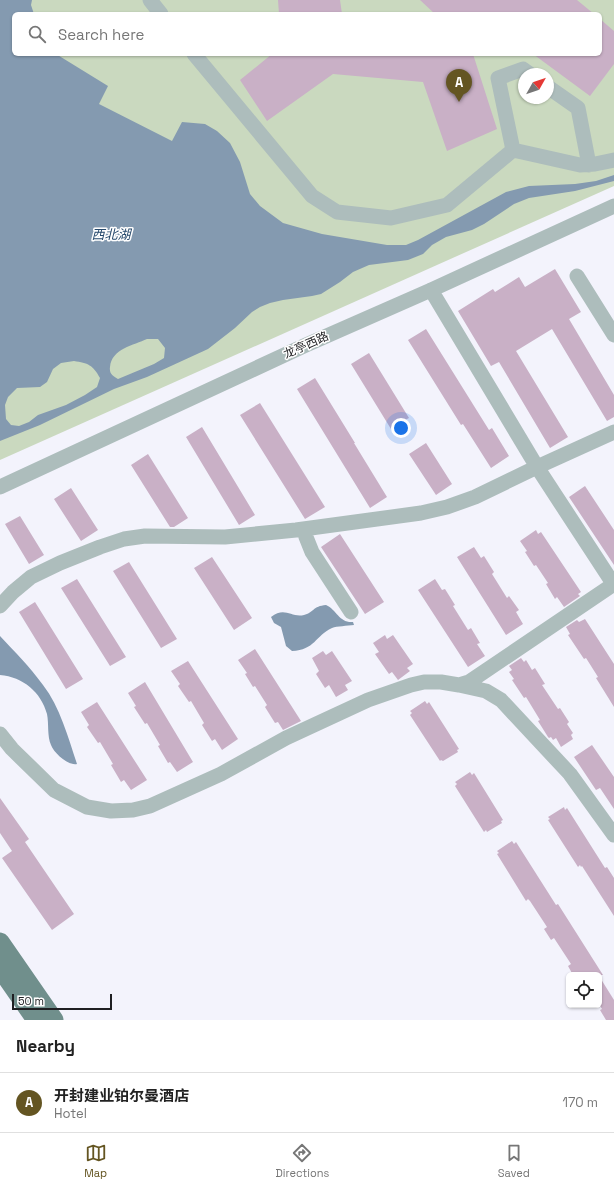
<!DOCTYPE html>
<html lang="en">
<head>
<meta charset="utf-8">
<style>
	:root { --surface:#fff; --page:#f6f6f6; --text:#222; --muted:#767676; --line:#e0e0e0; --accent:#645522 }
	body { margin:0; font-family:"Space Grotesk","Noto Sans SC",sans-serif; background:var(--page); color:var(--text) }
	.controls { position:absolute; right:12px; bottom:12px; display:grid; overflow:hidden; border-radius:6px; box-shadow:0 1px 3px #0004 }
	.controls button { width:36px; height:36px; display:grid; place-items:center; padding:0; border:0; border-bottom:1px solid var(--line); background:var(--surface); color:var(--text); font:20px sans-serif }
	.compass { position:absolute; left:518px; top:68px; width:36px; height:36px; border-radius:50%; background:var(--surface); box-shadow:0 1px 3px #0004; rotate:50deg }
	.scale { position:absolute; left:12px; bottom:10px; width:100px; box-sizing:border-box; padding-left:4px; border:2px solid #1f1f22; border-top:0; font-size:11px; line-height:14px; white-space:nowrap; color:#1f1f22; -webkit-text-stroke:3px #fff; paint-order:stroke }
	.you { position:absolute; left:401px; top:428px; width:14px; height:14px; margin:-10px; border:3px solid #fff; border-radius:50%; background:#1a73e8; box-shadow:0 0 0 6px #1a73e833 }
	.badge { display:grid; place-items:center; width:26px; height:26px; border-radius:50%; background:var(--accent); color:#fff; font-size:13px; font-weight:700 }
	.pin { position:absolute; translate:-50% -33px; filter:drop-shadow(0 1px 2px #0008) }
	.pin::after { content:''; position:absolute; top:21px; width:14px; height:12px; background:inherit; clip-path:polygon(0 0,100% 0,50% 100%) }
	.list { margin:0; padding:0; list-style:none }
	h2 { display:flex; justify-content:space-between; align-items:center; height:52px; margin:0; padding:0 16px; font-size:17px }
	h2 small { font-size:13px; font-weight:400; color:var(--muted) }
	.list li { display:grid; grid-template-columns:26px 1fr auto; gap:12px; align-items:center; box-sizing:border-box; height:60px; padding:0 16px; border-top:1px solid var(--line) }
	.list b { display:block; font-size:15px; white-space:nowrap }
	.list p { margin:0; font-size:13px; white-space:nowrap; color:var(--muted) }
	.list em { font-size:13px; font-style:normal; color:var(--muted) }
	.icon { flex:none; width:22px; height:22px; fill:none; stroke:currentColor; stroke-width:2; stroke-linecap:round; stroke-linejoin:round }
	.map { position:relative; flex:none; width:614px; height:1020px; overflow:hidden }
	.search { position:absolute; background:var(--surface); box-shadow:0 1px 3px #0004; left:12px; right:12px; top:12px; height:44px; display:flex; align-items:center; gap:10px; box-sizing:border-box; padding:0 14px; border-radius:6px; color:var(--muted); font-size:15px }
	.sheet { height:112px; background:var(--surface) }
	nav { display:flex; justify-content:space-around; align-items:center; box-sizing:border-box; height:56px; border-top:1px solid var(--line); background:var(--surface); font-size:11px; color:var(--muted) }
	nav a { display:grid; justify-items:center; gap:2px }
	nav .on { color:var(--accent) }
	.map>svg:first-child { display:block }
</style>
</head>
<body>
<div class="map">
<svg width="614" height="1020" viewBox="0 0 614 1020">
	<rect width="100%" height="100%" fill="#f3f3fc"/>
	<path fill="#cad9bf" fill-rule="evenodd" d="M0,0H614V186L0,460ZM14,14H600V54H14ZM524,74H548V98H524Z"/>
	<path fill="#849ab0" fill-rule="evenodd" d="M0,0H32L31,5L34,14H14V54H56L108,86L99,104L172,141L182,122L205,124L217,131L230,143L240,162L250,194L260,206L283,223L322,234L387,245H406L418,240L506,192L529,186L575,184L596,181L614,175V181L575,191L529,198L514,204L484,224L472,230L446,237L432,245L423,254L408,260L369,265L353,272L340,282L321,294L312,296L283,300L270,303L260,307L252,312L235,328L208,349L147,377L114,389L40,425L0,441ZM147,339H158L165,348L164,358L154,364L118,379C113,376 109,374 110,367C111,349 134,345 147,339ZM74,361C88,363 93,365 100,378L97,387L85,395L66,405L38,415L29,422L19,426L11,425L6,419L5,405L8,397L17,388L40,387L47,382L53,369L61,363Z
		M326,605C337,610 339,623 353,622L354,625C347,626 337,626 332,628C315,636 315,650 292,651L286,646L281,627L274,623L271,617C285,606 291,618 304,615C313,613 313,606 326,605Z
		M0,636C15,652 30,667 43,685C60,707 68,737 77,764C68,766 54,753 51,745C47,736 49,724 47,714C41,692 23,677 0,675Z"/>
	<path fill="#c9b0c6" d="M278,0H340L342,14H279Z
		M420,0H577L594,14H435Z
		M600,19L614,31V64L590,96L533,54H600Z
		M272,54H473L497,129L447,151L423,82L333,74L267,121L240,80Z
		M555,269L581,312L569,319L614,395V417L607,421L552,329L516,351L568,437L550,448L499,362L491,366L458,311L493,289L495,292L519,277L525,287Z
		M426,329L489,430L492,428L509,456L491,468L463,424L461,425L408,340Z
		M369,353L409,418L405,420L407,422L398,427L397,425L391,429L351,364Z
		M315,378L355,443H354L387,497L370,508L297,389Z
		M260,403L325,507L305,519L240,415Z
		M202,427L255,515L239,525L186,437Z
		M426,443L452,484L436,495L409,454Z
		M148,454L188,518L174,527H170L131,465Z
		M585,486L614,530V565L569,497Z
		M71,488L98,530L81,541L54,499Z
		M20,516L44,555L29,564L5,524Z
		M536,530L538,534L541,532L581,592L578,594L580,596L564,607L557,597L555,599L546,584L548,583L536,565L534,566L525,552L527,551L520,541Z
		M340,534L384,602L365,614L321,547Z
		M474,547L481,558L484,556L494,572L492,574L507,598L509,596L519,610L516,612L523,624L506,635L457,557Z
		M212,557L252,618L234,630L194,568Z
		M129,562L177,639L161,648L113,571Z
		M77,579L126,657L110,666L61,588Z
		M435,579L442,590L445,589L455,605L453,606L468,630L471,628L480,643L477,644L485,656L468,667L418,590Z
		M35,602L83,679L66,689L19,612Z
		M585,619L614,664V707L596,678L598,677L586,658L584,659L568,635L570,634L566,627L577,620L579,622Z
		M385,635L387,639L393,635L413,664L407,668L410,671L398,680L392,672L389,674L375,654L379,652L373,643Z
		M255,649L301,721L283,730L278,722L275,723L265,707L267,705L255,686L253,687L245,674L247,673L238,660Z
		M323,651L326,655L332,651L352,681L345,685L348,690L336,697L329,685L325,688L316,674L319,671L312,658Z
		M521,658L524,662L526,660L532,670L535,668L545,684L542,685L558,709L560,708L569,722L567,724L573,733L571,735L573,739L561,747L556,738L553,740L551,737L549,738L548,737L538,721L540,720L526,697L524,698L512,680L514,679L509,672L512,670L509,666Z
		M188,661L238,739L222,750L215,739L212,741L202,725L204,723L191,701L189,702L178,686L180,684L171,671Z
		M145,682L193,762L177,772L170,762L168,763L158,746L160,745L147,723L145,724L134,707L136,706L128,693Z
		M425,701L427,704L429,702L459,749L457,750L458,752L443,761L441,760L440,761L410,715L412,713L410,711Z
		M97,702L147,780L131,790L124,780L121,782L111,765L113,764L100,742L98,743L87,727L89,725L81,712Z
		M592,745L614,777V809L600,788L596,790L574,757Z
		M470,772L472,775L474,773L503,820L501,821L502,823L487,832L486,830L484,832L455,786L457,784L455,782Z
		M0,798L29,839L25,842L74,914L52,930L2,858L12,851L0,833Z
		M564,807L565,810L567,808L605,868L607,867L614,878V916L582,866L581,867L580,865L578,867L548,820L550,819L548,817Z
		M512,841L514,844L516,842L556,905L558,904L603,975H573L568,966L571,964L554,938L551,940L544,929L547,927L530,901L528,899L526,901L497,854L499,853L497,851Z
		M599,976L614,1000V1020H606L600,1010L602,1009L599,1004Z"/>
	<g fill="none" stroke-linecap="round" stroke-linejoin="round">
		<path stroke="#adbdbc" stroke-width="15" d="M150,0L161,14
			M194,54L312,196L337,212L391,218L447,205L513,150L580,165L595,164L614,160
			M548,87L578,108L589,165
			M513,150L498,78L523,69L530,74
			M577,276L614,335
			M431,290L537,467L614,585
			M0,487L306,345L431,290L614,206
			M305,529L306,537L312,552L351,612
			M0,606L13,592L31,577L60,563L100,547L124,539L145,536L225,537L296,530L421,513L447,507L475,497L537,467L614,432
			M459,685L486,691L501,700L570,774L614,835
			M0,734L12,749L54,790L87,807L111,811L133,810L150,806L221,774L286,738L368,700L411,685L424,682H441L459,685L469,682L614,584"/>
		<path stroke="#708f8c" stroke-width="19" d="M0,942L54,1020
			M0,968L36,1020"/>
	</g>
	<g text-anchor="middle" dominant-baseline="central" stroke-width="3" stroke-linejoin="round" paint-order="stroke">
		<g font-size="12" fill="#1f1f22" stroke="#fff">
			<text transform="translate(306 345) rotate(-24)">龙亭西路</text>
		</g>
		<g font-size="13" font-style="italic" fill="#26496c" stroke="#fff">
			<text x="111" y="234">西北湖</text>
		</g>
	</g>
</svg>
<div class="controls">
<button><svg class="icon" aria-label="locate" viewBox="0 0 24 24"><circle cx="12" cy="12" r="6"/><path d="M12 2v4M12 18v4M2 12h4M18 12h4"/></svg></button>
</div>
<svg class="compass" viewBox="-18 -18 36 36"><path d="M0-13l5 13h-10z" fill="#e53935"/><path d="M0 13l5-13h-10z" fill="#767676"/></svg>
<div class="scale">50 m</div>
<div class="you"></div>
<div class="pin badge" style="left:459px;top:102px">A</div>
<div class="search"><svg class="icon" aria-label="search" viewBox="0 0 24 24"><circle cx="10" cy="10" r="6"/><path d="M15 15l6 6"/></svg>Search here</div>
</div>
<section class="sheet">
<h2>Nearby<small></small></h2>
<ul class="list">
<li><span class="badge">A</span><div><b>开封建业铂尔曼酒店</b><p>Hotel</p></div><em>170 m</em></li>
</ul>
</section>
<nav>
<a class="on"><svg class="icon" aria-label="map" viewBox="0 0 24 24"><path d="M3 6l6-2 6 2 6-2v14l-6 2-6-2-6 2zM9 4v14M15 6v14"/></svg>Map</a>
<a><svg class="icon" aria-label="directions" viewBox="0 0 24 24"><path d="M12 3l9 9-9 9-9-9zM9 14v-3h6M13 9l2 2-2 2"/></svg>Directions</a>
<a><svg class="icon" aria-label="saved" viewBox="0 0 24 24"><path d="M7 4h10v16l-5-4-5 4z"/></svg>Saved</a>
</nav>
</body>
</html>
